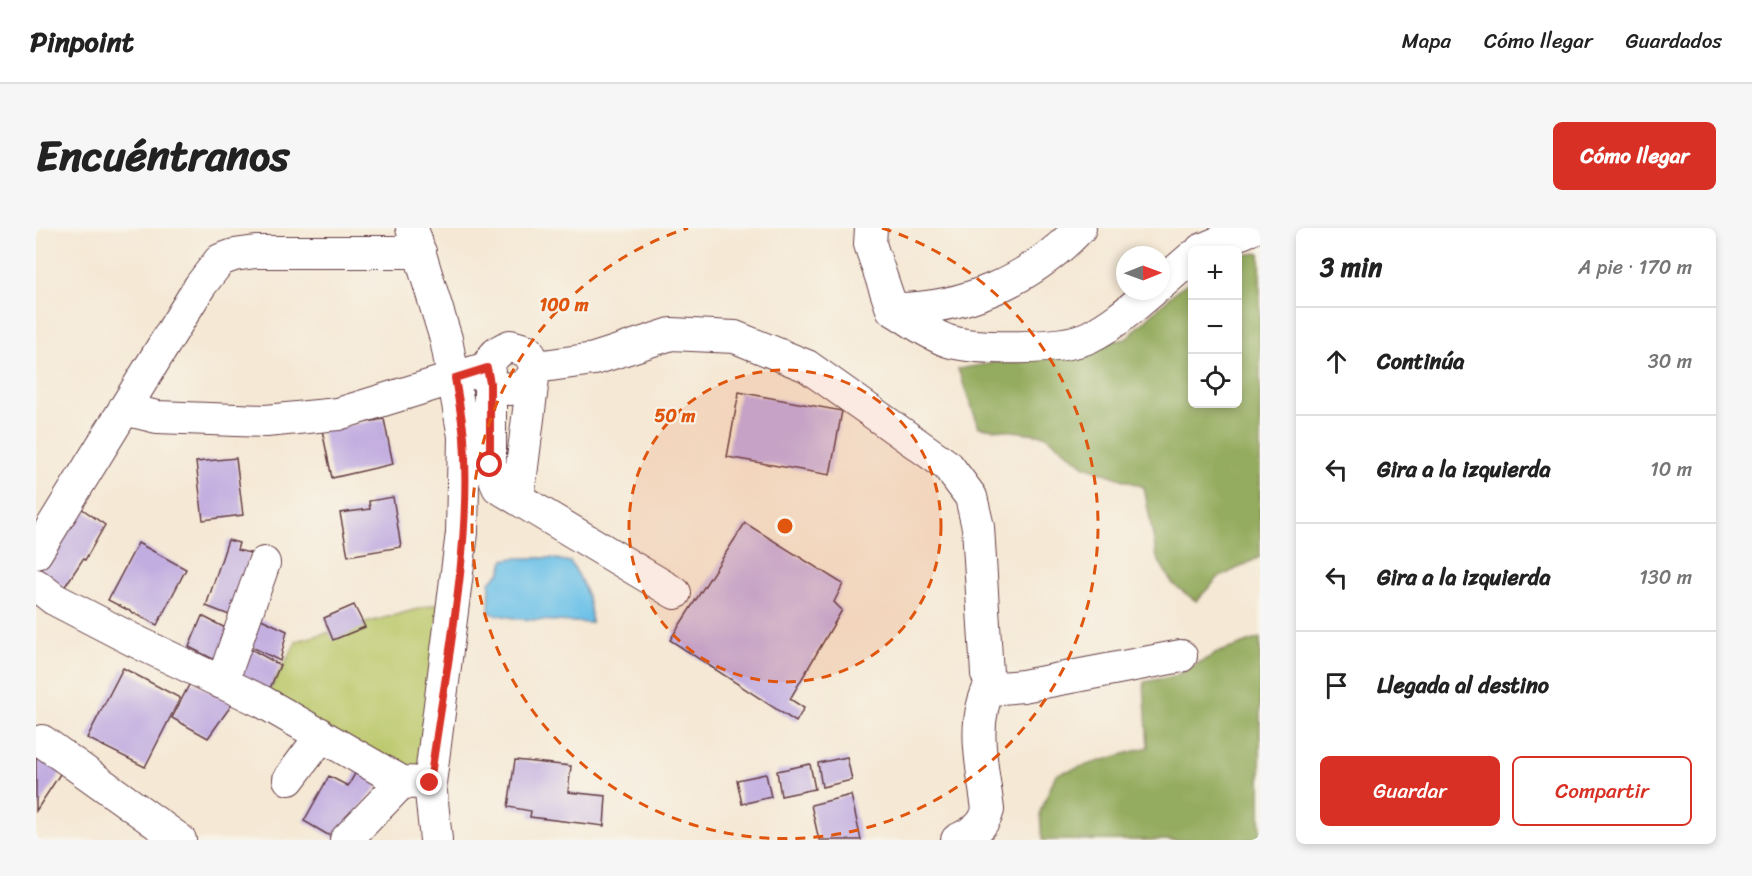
<!DOCTYPE html>
<html lang="es">
<head>
<meta charset="utf-8">
<style>
	:root { --surface:#fff; --page:#f6f6f6; --text:#222; --muted:#767676; --line:#e0e0e0; --accent:#d93025 }
	body { margin:0; font-family:Sriracha,sans-serif; background:var(--page); color:var(--text) }
	.controls { position:absolute; right:18px; top:18px; display:grid; overflow:hidden; border-radius:9px; box-shadow:0 3px 9px #0003 }
	.controls button { width:54px; height:54px; display:grid; place-items:center; padding:0; border:0; border-bottom:2px solid var(--line); background:var(--surface); color:var(--text); font:30px sans-serif }
	.compass { position:absolute; left:1080px; top:18px; width:54px; height:54px; border-radius:50%; background:var(--surface); box-shadow:0 3px 9px #0003; rotate:89deg }
	.stop { position:absolute; width:18px; height:18px; margin:-14px; border:4px solid #d93025; border-radius:50%; background:#fff }
	.stop.end { background:#d93025; border-color:#fff; box-shadow:0 2px 6px #0008 }
	.list { margin:0; padding:0; list-style:none }
	h2 { display:flex; justify-content:space-between; align-items:center; height:78px; margin:0; padding:0 24px; font-size:26px }
	h2 small { font-size:20px; font-weight:400; color:var(--muted) }
	.list li { display:grid; grid-template-columns:39px 1fr auto; gap:18px; align-items:center; box-sizing:border-box; height:108px; padding:0 24px; border-top:2px solid var(--line) }
	.list b { display:block; font-size:22px; white-space:nowrap }
	.list em { font-size:20px; font-style:normal; color:var(--muted) }
	.actions { display:flex; gap:12px; padding:18px 24px }
	.actions a { flex:1; padding:14px 0; border:2px solid var(--accent); border-radius:9px; text-align:center; font-size:21px; color:var(--accent) }
	.actions .main { background:var(--accent); color:#fff }
	.icon { flex:none; width:33px; height:33px; fill:none; stroke:currentColor; stroke-width:2; stroke-linecap:round; stroke-linejoin:round }
	.map { position:relative; flex:none; width:1224px; height:612px; overflow:hidden; border-radius:9px }
	header { display:flex; align-items:center; gap:36px; box-sizing:border-box; height:84px; padding:0 30px; background:var(--surface); border-bottom:2px solid var(--line) }
	header strong { font-size:28px }
	nav { display:flex; gap:33px; margin-inline-start:auto; font-size:21px }
	.intro { display:flex; align-items:center; justify-content:space-between; box-sizing:border-box; height:144px; padding:0 36px }
	h1 { margin:0; font-size:42px }
	.button { padding:15px 27px; border-radius:9px; background:var(--accent); color:#fff; font-size:21px; font-weight:700 }
	main { display:flex; gap:36px; padding:0 36px }
	aside { flex:1; background:var(--surface); border-radius:9px; box-shadow:0 3px 9px #0003 }
	.map>svg:first-child { display:block }
</style>
</head>
<body>
<header>
<strong>Pinpoint</strong>
<nav><a>Mapa</a><a>Cómo llegar</a><a>Guardados</a></nav>
</header>
<div class="intro"><h1>Encuéntranos</h1><a class="button">Cómo llegar</a></div>
<main>
<div class="map">
<svg width="1224" height="612" viewBox="0 0 1224 612">
	<rect width="100%" height="100%" fill="#f7f3e8"/>
	<filter id="ink" filterUnits="userSpaceOnUse"><feTurbulence type="fractalNoise" baseFrequency=".0167" numOctaves="2"/><feDisplacementMap in="SourceGraphic" scale="12" xChannelSelector="R" yChannelSelector="G"/><feConvolveMatrix kernelMatrix="1 2 1 2 8 2 1 2 1" color-interpolation-filters="sRGB"/></filter>
	<filter id="wash" filterUnits="userSpaceOnUse"><feTurbulence type="fractalNoise" baseFrequency=".008" numOctaves="4" result="noise"/><feDisplacementMap in="SourceGraphic" scale="24" xChannelSelector="R" yChannelSelector="G"/><feGaussianBlur stdDeviation="1.35" result="paint"/><feColorMatrix in="noise" values="0 0 0 0 0 0 0 0 0 0 0 0 0 0 0 0 0 1.4 0 .05"/><feComposite in="paint" operator="in"/></filter>
	<g filter="url(#wash)">
		<rect width="100%" height="100%" fill="#f5e8d4"/>
		<path fill="#bbc86a" stroke="#82744a" stroke-width="1.5" d="M420,371L394,555L227,474L261,413Z"/>
		<path fill="#94ac5e" stroke="#6f6644" stroke-width="1.5" d="M1224,25V329L1182,350L1160,373L1137,356L1121,330L1108,259L1049,238L1009,207L943,199L922,141L1090,111L1141,62L1156,52V176H1202V27Z
			M1224,410V612H1006L1004,584L1020,546L1112,519L1108,454L1139,448L1181,425Z"/>
		<path fill="#6cc1e8" stroke="#5b708a" stroke-width="1.5" d="M478,330H515L534,334C546,350 556,374 555,395L483,391L453,385L454,354L465,343L468,332Z"/>
		<g id="blocks">
			<path fill="#c2ade0" d="M703,164L806,183L794,247L691,229Z
				M348,191L357,236L296,250L286,202Z
				M200,230L207,287L167,292L160,234Z
				M357,269L365,319L312,328L304,285L334,281L333,273Z
				M35,273L69,297L49,332L47,331L28,360L0,342V331Z
				M709,295L807,356L798,374L806,382L754,471L768,480L760,494L634,412Z
				M192,312L203,315L201,322L214,325L201,390L170,378Z
				M102,315L150,341L121,397L72,372Z
				M318,377L329,399L297,412L288,390Z
				M166,388L199,405L189,437L153,419Z
				M221,389L251,403L244,433L212,417Z
				M213,420L244,437L231,467L201,451Z
				M87,440L144,470L109,539L51,510Z
				M155,453L197,475L172,510L136,490Z
				M2,528L26,543L0,583V531Z
				M811,529L816,552L786,559L782,535Z
				M479,532L535,538L532,564L570,568L568,598L494,589L495,583L472,579Z
				M774,536L779,561L745,568L741,543Z
				M323,539L343,556L299,611L268,593L293,548L312,558Z
				M730,546L735,569L706,576L701,552Z
				M815,567L825,612H783L775,577Z"/>
		</g>
	</g>
	<g filter="url(#ink)">
		<use href="#blocks" fill-opacity="0" stroke="#643d44" stroke-width="1.5"/>
		<g fill="none" stroke-linecap="round" stroke-linejoin="round">
			<defs>
				<path id="minor" d="M376,0L410,111L428,208L426,305L394,555L400,612
					M835,0L834,16L856,81C873,91 892,106 912,113C941,122 1026,122 1053,109C1077,97 1096,80 1116,63
					M1165,22L1217,0
					M1125,56L1156,29
					M856,81C927,82 995,52 1044,0
					M474,118L492,123L500,139C494,162 474,166 454,155C450,136 455,125 474,118Z
					M500,139L558,131L635,106L699,109L771,138L912,238L935,269L942,299L951,446L955,456L965,460L987,458L1145,428
					M454,155V237L462,259L639,365
					M88,181L121,189L230,193L302,186L451,140
					M482,271L497,150
					M0,325L164,58L184,32L198,27L220,24H384
					M0,357L18,371L97,412L227,474L366,554L394,555
					M186,455L228,335
					M6,513L144,612
					M253,551L283,511V505
					M310,612L366,554
					M921,612C937,604 947,600 952,582C947,539 934,496 955,456"/>
			</defs>
			<use href="#minor" stroke="#643d44" stroke-width="34"/>
			<use href="#minor" stroke="#fff" stroke-width="32"/>
		</g>
	</g>
	<g fill="none" stroke-linecap="round" stroke-linejoin="round" filter="url(#ink)">
		<path stroke="#d93025" stroke-width="8" d="M394,555C409,442 436,324 428,209C426,189 422,169 419,150L451,140L454,155V237"/>
	</g>
	<circle cx="749" cy="298" r="156" fill="#e0560e" fill-opacity=".12"/>
	<g fill="none" stroke="#e0560e" stroke-width="3" stroke-dasharray="10 8">
		<circle cx="749" cy="298" r="156"/>
		<path d="M846 0A313 313 0 1 1 652 0"/>
	</g>
	<circle cx="749" cy="298" r="9" fill="#e0560e" stroke="#f7f3e8" stroke-width="3"/>
	<g font-size="18" text-anchor="middle" font-weight="bold" fill="#e0560e" stroke="#f7f3e8" stroke-width="4.5" stroke-linejoin="round" paint-order="stroke">
		<text x="528" y="83">100 m</text>
		<text x="639" y="194">50 m</text>
	</g>
</svg>
<div class="controls">
<button>+</button>
<button>−</button>
<button><svg class="icon" aria-label="locate" viewBox="0 0 24 24"><circle cx="12" cy="12" r="6"/><path d="M12 2v4M12 18v4M2 12h4M18 12h4"/></svg></button>
</div>
<svg class="compass" viewBox="-18 -18 36 36"><path d="M0-13l5 13h-10z" fill="#e53935"/><path d="M0 13l5-13h-10z" fill="#767676"/></svg>
<div class="stop" style="left:454px;top:237px"></div>
<div class="stop end" style="left:394px;top:555px"></div>
</div>
<aside>
<h2>3 min<small>A pie · 170 m</small></h2>
<ul class="list">
<li><svg class="icon" aria-label="ahead" viewBox="0 0 24 24"><path d="M12 20V5M6 11l6-6 6 6"/></svg><div><b>Continúa</b></div><em>30 m</em></li>
<li><svg class="icon" aria-label="left" viewBox="0 0 24 24"><path d="M17 20v-9H6M10 6l-5 5 5 5"/></svg><div><b>Gira a la izquierda</b></div><em>10 m</em></li>
<li><svg class="icon" aria-label="left" viewBox="0 0 24 24"><path d="M17 20v-9H6M10 6l-5 5 5 5"/></svg><div><b>Gira a la izquierda</b></div><em>130 m</em></li>
<li><svg class="icon" aria-label="arrive" viewBox="0 0 24 24"><path d="M6 21V4h12l-3 4 3 4H6"/></svg><div><b>Llegada al destino</b></div></li>
</ul>
<div class="actions"><a class="main">Guardar</a><a>Compartir</a></div>
</aside>
</main>
</body>
</html>
